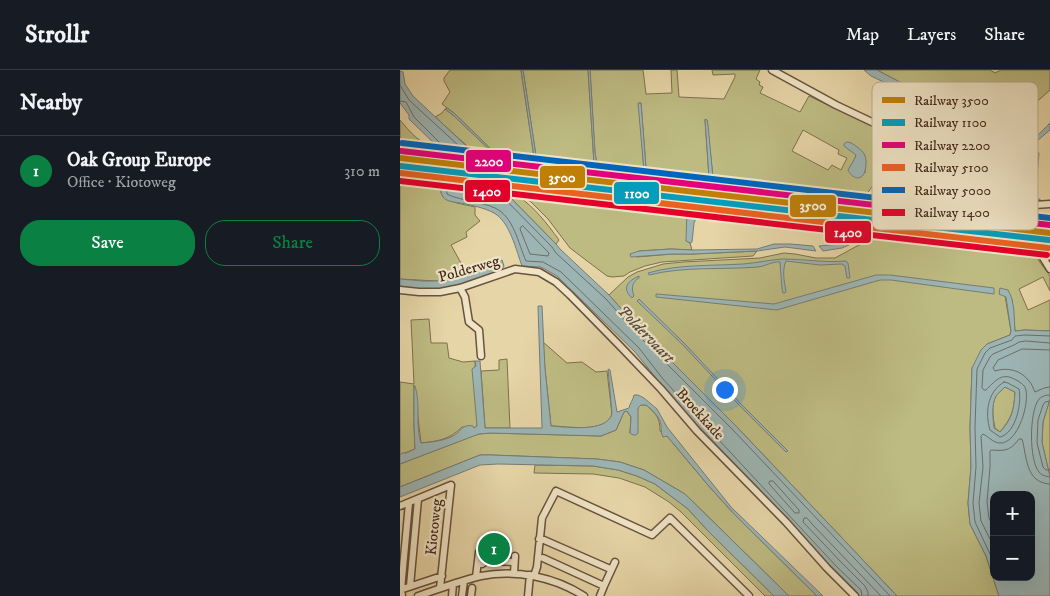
<!DOCTYPE html>
<html lang="en">
<head>
<meta charset="utf-8">
<style>
	:root { --surface:#171b24; --page:#242831; --text:#f1f3f6; --muted:#9ea1a6; --line:#363941; --accent:#0b8043 }
	body { margin:0; font-family:"IM FELL DW Pica",serif; background:var(--page); color:var(--text) }
	.controls { position:absolute; right:15px; bottom:15px; display:grid; overflow:hidden; border-radius:10px; box-shadow:0 5px 20px #0002 }
	.controls button { width:45px; height:45px; display:grid; place-items:center; padding:0; border:0; border-bottom:1px solid var(--line); background:var(--surface); color:var(--text); font:25px sans-serif }
	.you { position:absolute; left:324px; top:319px; width:18px; height:18px; margin:-12px; border:4px solid #fff; border-radius:50%; background:#1a73e8; box-shadow:0 0 0 8px #1a73e833 }
	.badge { display:grid; place-items:center; width:32px; height:32px; border-radius:50%; background:var(--accent); color:#fff; font-size:16px; font-weight:700 }
	.pin { position:absolute; translate:-50% -50%; border:2px solid #fff; box-shadow:0 1px 5px #0006 }
	.list { margin:0; padding:0; list-style:none }
	h2 { display:flex; justify-content:space-between; align-items:center; height:65px; margin:0; padding:0 20px; font-size:21px }
	h2 small { font-size:16px; font-weight:400; color:var(--muted) }
	.list li { display:grid; grid-template-columns:32px 1fr auto; gap:15px; align-items:center; box-sizing:border-box; height:70px; padding:0 20px; border-top:1px solid var(--line) }
	.list b { display:block; font-size:19px; white-space:nowrap }
	.list p { margin:0; font-size:16px; white-space:nowrap; color:var(--muted) }
	.list em { font-size:16px; font-style:normal; color:var(--muted) }
	.actions { display:flex; gap:10px; padding:15px 20px }
	.actions a { flex:1; padding:11px 0; border:1px solid var(--accent); border-radius:20px; text-align:center; font-size:18px; color:var(--accent) }
	.actions .main { background:var(--accent); color:#fff }
	.map { position:relative; flex:none; width:650px; height:526px; overflow:hidden }
	header { display:flex; align-items:center; gap:30px; box-sizing:border-box; height:70px; padding:0 25px; background:var(--surface); border-bottom:1px solid var(--line) }
	header strong { font-size:24px }
	nav { display:flex; gap:28px; margin-inline-start:auto; font-size:18px }
	main { display:flex }
	aside { flex:1; background:var(--surface) }
	.map>svg:first-child { display:block }
</style>
</head>
<body>
<header>
<strong>Strollr</strong>
<nav><a>Map</a><a>Layers</a><a>Share</a></nav>
</header>
<main>
<aside>
<h2>Nearby<small></small></h2>
<ul class="list">
<li><span class="badge">1</span><div><b>Oak Group Europe</b><p>Office · Kiotoweg</p></div><em>310 m</em></li>
</ul>
<div class="actions"><a class="main">Save</a><a>Share</a></div>
</aside>
<div class="map">
<svg width="650" height="526" viewBox="0 0 650 526">
	<rect width="100%" height="100%" fill="#e6d5a7"/>
	<filter id="stains"><feTurbulence type="fractalNoise" baseFrequency=".004" numOctaves="4"/><feColorMatrix values="0 0 0 0 .2 0 0 0 0 .09 0 0 0 0 .02 0 0 0 .5 -.17"/></filter>
	<radialGradient id="worn" r=".72"><stop offset=".6" stop-color="#630" stop-opacity="0"/><stop offset="1" stop-color="#630" stop-opacity=".3"/></radialGradient>
	<path fill="#bdbb82" stroke="#7e704e" fill-rule="evenodd" d="M50,0H121L134,87C125,90 103,88 94,82L55,44L42,34L50,22L44,11V8Z
		M123,0H188L194,94L193,95L137,89L136,86Z
		M190,0H243L246,24L272,23L271,0H277L279,27L324,29L335,7V4L313,5L312,0H360L356,9L360,12L359,15L363,17L360,23L400,42L409,26L494,66L473,115L465,127L315,110L313,108L307,50H305L309,107L304,108L250,103L246,98L241,33H239L244,101L242,103H239L200,96L197,94L195,83ZM403,60L439,80L438,84L447,88L441,100L432,95L428,100L392,81ZM455,83L465,86V103L455,88L456,85Z
		M477,0H590L595,3L601,0H650V20L614,52L611,69L605,68Z
		M45,39L54,46L93,83L105,88L198,99L238,105L300,110L532,138L542,140L548,142L608,152V156L79,93L76,84L35,47L42,43Z
		M0,50C6,57 13,66 21,71C30,76 40,76 45,86L44,89L0,84Z
		M29,99L43,100L41,123C46,133 64,134 75,137V145L80,151L66,162L67,167L51,175L66,202L44,210L36,211L0,209V103L27,106Z
		M89,105L606,163V168L604,169C561,167 517,156 473,160L474,153L408,147L407,153L351,147L297,144L296,137L156,123L286,137L288,172L290,173L292,180L271,179L239,181L237,187L272,184H293L357,181L353,186L262,192L245,196L230,202L224,206L212,207L207,206L170,178L148,149L131,132L109,115L96,113Z
		M99,116C107,117 111,121 117,125C135,138 146,152 159,170L156,174Z
		M492,167L520,169L631,180L650,206V221L643,207L619,219L628,240L650,230V261L625,260L615,261L612,229L605,226L611,261L610,265L587,274L572,298L570,358L571,397L568,433L570,454L586,486L599,526H497L336,356L243,263L209,225L228,207L237,202L263,194L283,192L360,188L384,183L395,184L416,188H435L457,176L473,169Z
		M635,167L650,169V195Z
		M29,249L31,273H47L49,288L63,292L75,291L77,356L74,358L62,357C49,370 38,371 21,373L14,315V355L15,379L0,385V312L14,314L11,250Z
		M143,272L167,293L182,292L196,302L207,301L212,344C206,364 167,356 151,356L145,299Z
		M107,289L110,358H85L81,301L99,300V290Z
		M605,317L615,322C614,341 612,347 600,362L595,358C593,348 591,335 596,326C598,323 602,320 605,317Z
		M650,329V407L642,373L643,352Z
		M241,335H246C256,344 260,347 260,361L267,366L307,414L335,445L417,526H389L285,424L244,400L220,392L197,389L91,385H80L0,417V394L70,367L79,364L90,363L201,366L216,360L224,342L227,341L231,347L230,363L238,338Z
		M135,395L193,396L218,400L237,406L255,414L288,439L309,462L374,526H365L281,442L269,432L245,417L219,408L193,404L134,403Z"/>
	<path fill="#9cb5b4" stroke="#777c76" fill-rule="evenodd" d="M121,0H123L136,86L137,89L193,95L194,93L188,0H190L195,83L197,94L200,96L239,103L244,101L238,33H241L246,98L250,103L304,108L309,107L305,49L307,50L308,55L313,108L315,110L541,138L550,141L603,149L611,153L608,172L490,163L466,166L458,171L442,178L423,181L419,176L441,174L457,168L468,161L486,159L512,160L583,168L604,169L606,168L608,153L602,151L548,142L542,140L532,138L300,110L238,105L198,99L152,94L98,86L93,83L54,46L45,39L47,38L55,44L94,82C105,89 120,88 132,88L134,87Z
		M464,0H477L606,68C632,73 631,72 650,53V60L631,76L608,77L545,44L515,27L471,6Z
		M0,1L3,2L5,14L13,26L76,85L79,93L96,113L156,174L160,179L209,225L243,263L336,356L497,526H459L433,500L288,345L260,313L235,282L157,206L141,197L122,196C116,180 110,152 94,143C85,138 71,135 61,133C55,132 47,132 43,127C36,119 48,93 43,82L9,49V45L0,33Z
		M491,54L529,73L542,78L605,108L610,109L633,105L635,83L638,82L639,83L637,107L612,112L610,114C620,127 622,131 640,129V131H627L619,128L609,114L599,109L490,56Z
		M446,72C451,72 453,74 457,77C460,79 464,82 465,86C467,90 466,102 463,105C458,112 450,105 448,100L455,88L456,85L444,76V74Z
		M156,123L295,136L296,137L297,146L294,153L292,172L290,173L286,171L287,139L286,137L156,124Z
		M374,174H391L413,176L416,181L385,177L357,181L293,184H272L231,187L230,184L239,181L271,179L292,180L357,179Z
		M382,189C404,189 424,193 446,191L448,193L450,208H447L445,196L442,194L420,195L386,191C382,200 384,211 386,221L385,223H383L382,219L380,192C373,191 366,196 358,197C322,200 285,196 249,205L248,203C279,194 311,196 343,194C356,193 369,190 382,189Z
		M102,190L104,196L101,201L58,216L34,220L0,218V209L23,211H36L44,210L82,196Z
		M476,205H490L594,218V224L491,210H480L377,240L256,227V224L374,234Z
		M239,206V208C232,212 231,218 234,226L232,228C221,218 228,211 239,206Z
		M600,218L608,220C615,231 614,248 615,261L625,260L650,261V329L643,352L642,372L650,407V526H599L586,486L570,454L568,433L571,397L570,358L572,298L581,280L587,274L610,265L611,261L606,227L599,224ZM605,317L615,322C614,340 612,349 600,362L594,358C593,348 591,335 596,326C598,323 602,320 605,317ZM594,425H631V507H594Z
		M239,229L285,274L342,335L388,381L386,382L340,336L283,275L237,231Z
		M138,236H142L145,299L151,356C167,357 206,363 212,344L208,299L210,300L217,342L229,338C230,333 233,330 234,325H238L244,328L257,339L267,357L331,437L423,526H417L335,445L307,414L267,366L263,367C260,362 262,356 260,351C257,344 251,339 246,335H241L238,338V363L236,365H233L230,363L231,347L227,341L224,342L216,360L201,366L90,363L79,364L0,394V385L2,383H6L15,379L14,355V315L15,316C21,334 15,355 21,373C32,372 46,371 56,364C62,359 64,354 73,356L74,358L77,356L72,299L76,296L75,291H80L85,358H142Z
		M80,385H91L197,389L220,392L244,400L285,424L389,526H374L309,462L288,439L255,414L237,406L218,400L193,396L98,394L80,395L0,427V417Z"/>
	<path fill="#e6d5a7" d="M27,70L45,77L46,76L52,78L49,89L82,93L93,106L49,101H47V105L61,109L87,112V111L100,114L103,117L48,110L47,112H42L44,101L42,100L44,89H46V84L33,75Z"/>
	<g fill="none" stroke-linecap="round" stroke-linejoin="round">
		<path stroke="#6e6e66" stroke-width="1" d="M0,15L9,30L71,87L75,96L93,117L152,177L156,183L206,229L239,266L333,360L490,526
			M0,31L6,32L14,47L47,80C53,92 45,111 47,124C54,128 67,130 76,132C82,134 89,135 95,138C114,147 118,173 126,191L143,192L161,202L239,278L263,309L292,341L437,497L461,520L462,526
			M58,85L66,91L70,100L92,125V129L53,120L55,91L56,86Z
			M123,156L147,181L149,183L148,186L130,184L120,159L121,157Z
			M650,280L622,279L598,290L593,298L595,301C607,297 621,300 629,311C632,314 633,318 635,322L644,318L650,317
			M604,312L608,313L619,319C622,333 616,363 600,367L590,360C585,343 587,322 604,312Z
			M650,325C646,325 642,326 639,329C629,342 629,390 639,402C642,406 646,406 650,407
			M650,331L645,332L643,335L638,350L637,373L643,397L646,400H650
			M370,411H373L399,440V443H395L370,415L369,413Z
			M594,459L589,448L587,432L590,397V381L591,380C605,381 610,381 619,369H622C627,386 625,413 650,414
			M594,477L581,451L579,433L583,397L581,366L583,364C588,366 593,373 600,373C618,374 631,331 625,317C622,313 617,310 612,308C601,303 594,312 586,320H584L582,318L583,300L590,287L593,284L614,275L619,272L626,271L650,273
			M594,495L590,484L575,452L573,433L576,397L575,357L577,299L585,283L590,278L612,270L615,266L625,265L650,266
			M468,526V522L465,516L441,492L403,452L404,448H407L412,454L481,526"/>
		<defs>
			<path id="minor" d="M372,0L436,35L590,108L606,118L612,125L618,136L631,168L650,199
				M618,136L650,134
				M60,218L65,227L69,252L79,260L81,286
				M0,220L19,222H40L60,218L115,199L139,202L156,212L170,225L219,275L261,319L297,361L386,452L427,498L455,526
				M0,436L51,415L40,518
				M139,469L144,470L208,498
				M143,488L204,516L200,526
				M78,494H82L86,491L114,492
				M114,504L115,486
				M134,506L137,497L142,448L156,421L252,465L270,448L349,526
				M76,507L79,482
				M10,516L18,429
				M204,516L215,492
				M0,520L42,506
				M2,526L1,520L9,433
				M18,526C39,519 59,511 81,506C116,499 154,507 184,526
				M52,526L53,514
				M62,526L64,511
				M71,526L72,518
				M128,526L130,505"/>
		</defs>
		<use href="#minor" stroke="#6a523c" stroke-width="9"/>
		<use href="#minor" stroke="#efe4c6" stroke-width="6"/>
		<defs>
			<path id="rail-1" d="M0,88L650,163"/>
			<path id="rail-2" d="M0,96L649,170"/>
			<path id="rail-3" d="M1,81L650,155"/>
			<path id="rail-4" d="M0,103L648,178"/>
			<path id="rail-5" d="M2,73L650,148"/>
			<path id="rail-6" d="M0,111L647,185"/>
		</defs>
		<use href="#rail-1" stroke="#efe4c6" stroke-width="10"/>
		<use href="#rail-2" stroke="#efe4c6" stroke-width="10"/>
		<use href="#rail-3" stroke="#efe4c6" stroke-width="10"/>
		<use href="#rail-4" stroke="#efe4c6" stroke-width="10"/>
		<use href="#rail-5" stroke="#efe4c6" stroke-width="10"/>
		<use href="#rail-6" stroke="#efe4c6" stroke-width="10"/>
		<use href="#rail-1" stroke="#c08008" stroke-width="6"/>
		<use href="#rail-2" stroke="#069cbc" stroke-width="6"/>
		<use href="#rail-3" stroke="#e5007d" stroke-width="6"/>
		<use href="#rail-4" stroke="#e96222" stroke-width="6"/>
		<use href="#rail-5" stroke="#0065bd" stroke-width="6"/>
		<use href="#rail-6" stroke="#e4002b" stroke-width="6"/>
	</g>
	<g text-anchor="middle" dominant-baseline="central" stroke-width="4.5" stroke-linejoin="round" paint-order="stroke">
		<g font-size="15" fill="#402619" stroke="#efe4c6">
			<text transform="translate(69 199) rotate(-16)">Polderweg</text>
			<text transform="translate(300 344) rotate(48)">Broekkade</text>
			<text transform="translate(34 457) rotate(-84)">Kiotoweg</text>
		</g>
		<g font-size="16" font-style="italic" fill="#574a40" stroke="#efe4c6">
			<text transform="translate(246 264) rotate(46)">Poldervaart</text>
		</g>
	</g>
	<rect x="472" y="12" width="166" height="148" rx="8" fill="#efe4c6" stroke="#baab92" stroke-width="1"/>
	<rect x="482" y="27" width="23" height="6" fill="#c08008"/>
	<rect x="482" y="49" width="23" height="7" fill="#069cbc"/>
	<rect x="482" y="72" width="23" height="6" fill="#e5007d"/>
	<rect x="482" y="94" width="23" height="7" fill="#e96222"/>
	<rect x="482" y="117" width="23" height="6" fill="#0065bd"/>
	<rect x="482" y="139" width="23" height="7" fill="#e4002b"/>
	<g font-size="14" fill="#402619">
		<text x="514" y="35">Railway 3500</text>
		<text x="514" y="57">Railway 1100</text>
		<text x="514" y="80">Railway 2200</text>
		<text x="514" y="102">Railway 5100</text>
		<text x="514" y="125">Railway 5000</text>
		<text x="514" y="147">Railway 1400</text>
	</g>
	<g stroke="#efe4c6" stroke-width="2">
		<rect x="65" y="79" width="47" height="24" rx="5" fill="#e5007d"/>
		<rect x="139" y="95" width="47" height="24" rx="5" fill="#c08008"/>
		<rect x="64" y="109" width="47" height="24" rx="5" fill="#e4002b"/>
		<rect x="213" y="111" width="47" height="24" rx="5" fill="#069cbc"/>
		<rect x="389" y="124" width="48" height="24" rx="5" fill="#c08008"/>
		<rect x="424" y="150" width="48" height="24" rx="5" fill="#e4002b"/>
	</g>
	<g font-size="14" text-anchor="middle" font-weight="bold" fill="#fff">
		<text x="89" y="96">2200</text>
		<text x="162" y="112">3500</text>
		<text x="87" y="126">1400</text>
		<text x="237" y="128">1100</text>
		<text x="413" y="140">3500</text>
		<text x="448" y="167">1400</text>
	</g>
	<rect width="100%" height="100%" filter="url(#stains)"/>
	<rect width="100%" height="100%" fill="url(#worn)"/>
</svg>
<div class="controls">
<button>+</button>
<button>−</button>
</div>
<div class="you"></div>
<div class="pin badge" style="left:94px;top:479px">1</div>
</div>
</main>
</body>
</html>
